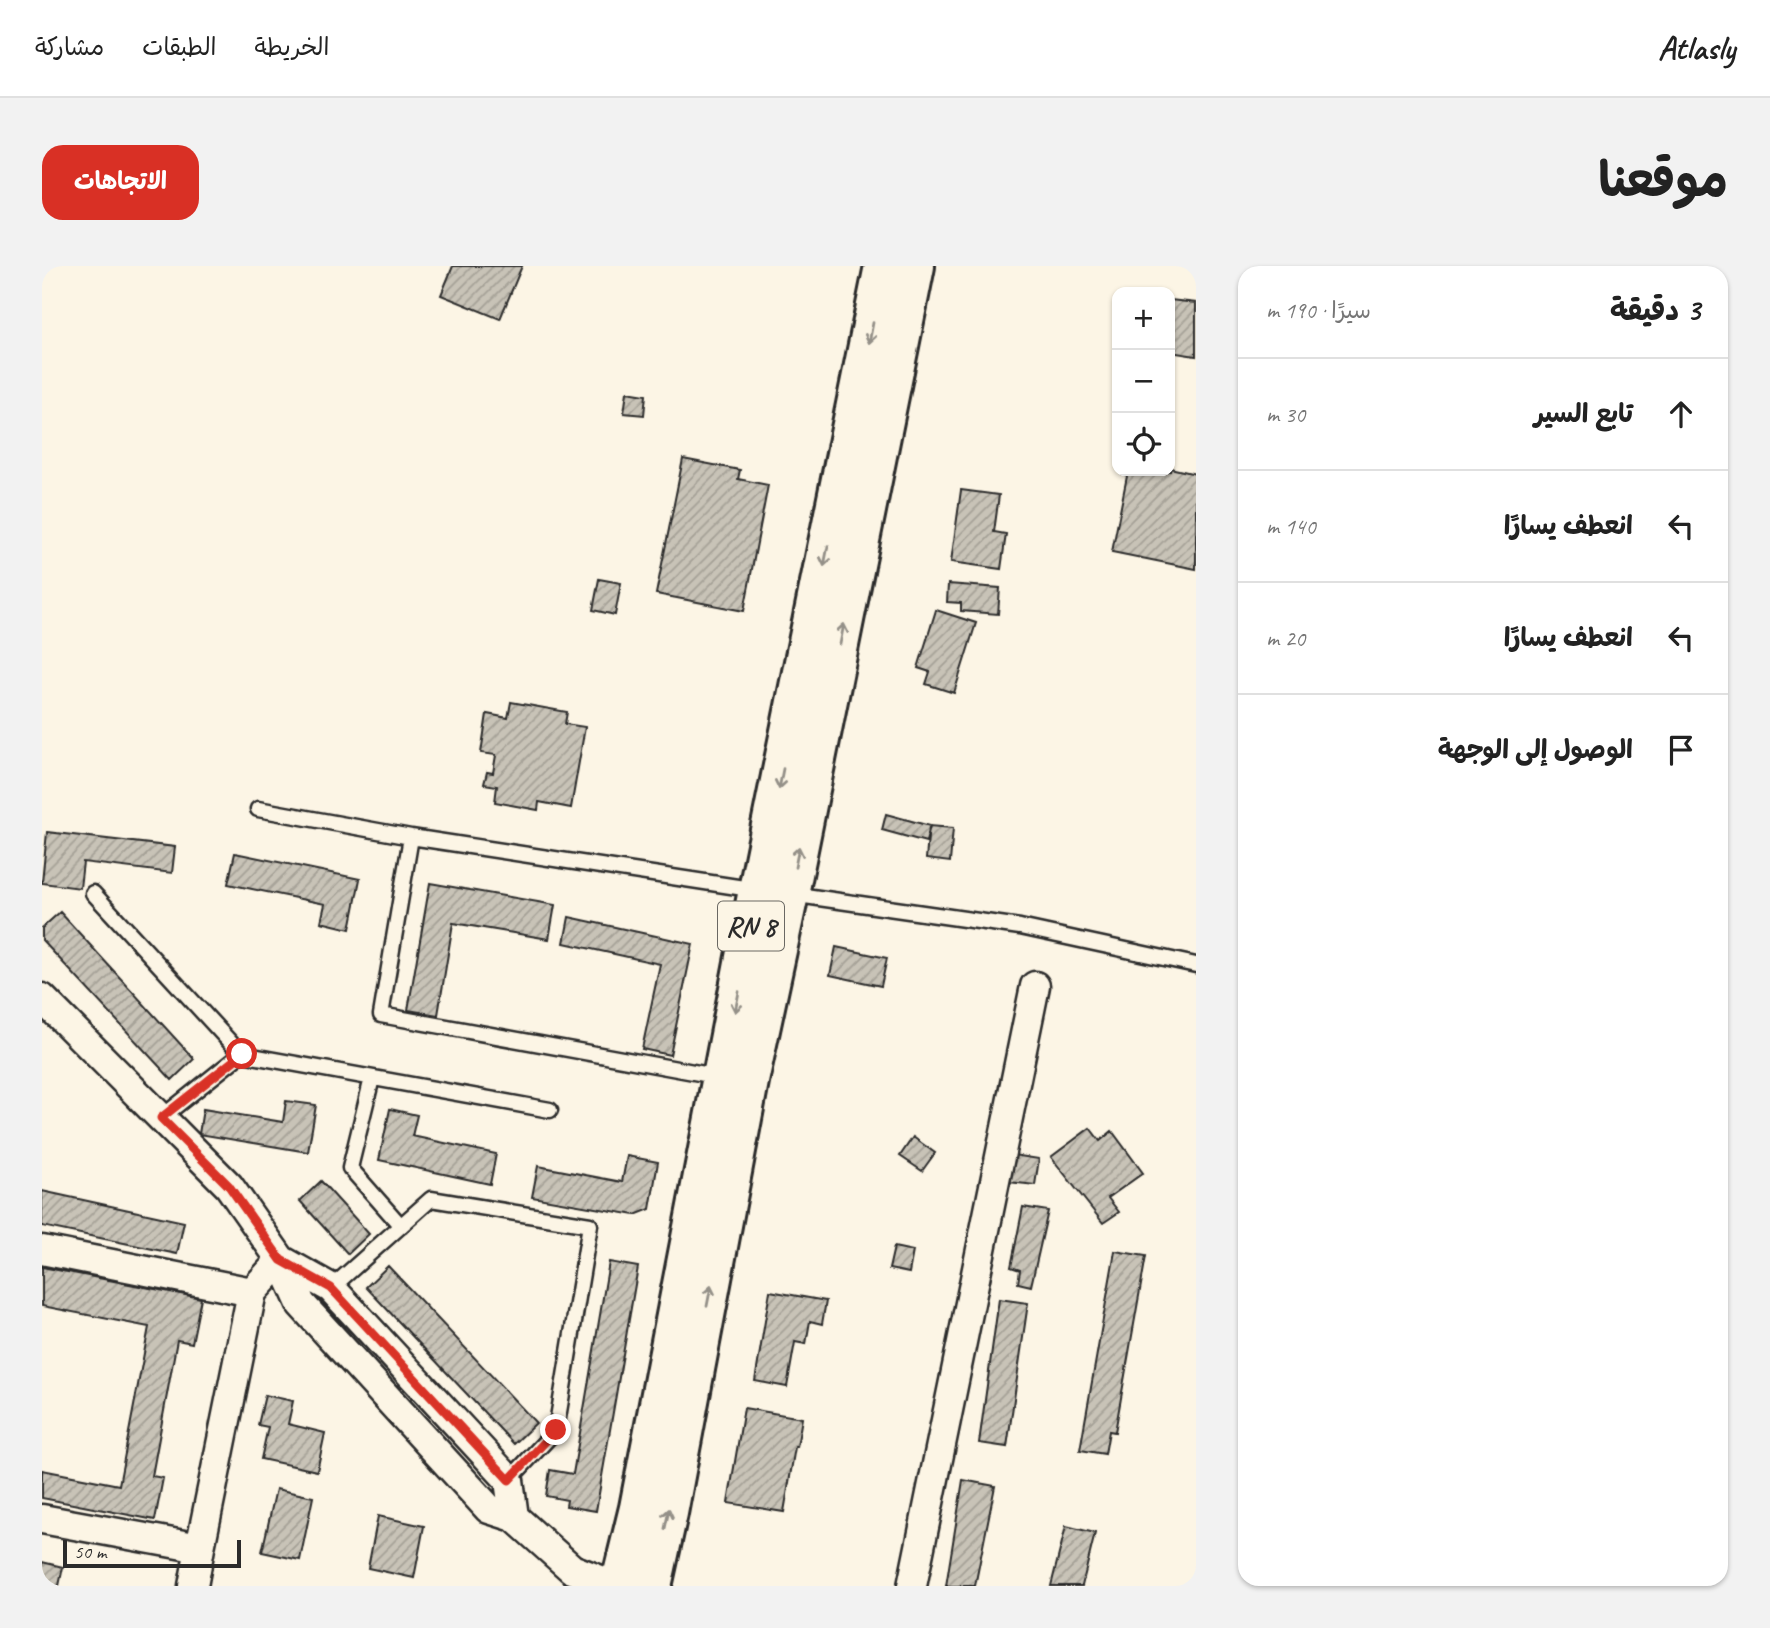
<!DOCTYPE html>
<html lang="ar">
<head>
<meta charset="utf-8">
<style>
	:root { --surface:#fff; --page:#f2f2f2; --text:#222; --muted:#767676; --line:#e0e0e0; --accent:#d93025 }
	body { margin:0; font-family:Caveat,"Playpen Sans Arabic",sans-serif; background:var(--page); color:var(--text); direction:rtl }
	.controls { position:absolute; right:21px; top:21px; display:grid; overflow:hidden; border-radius:14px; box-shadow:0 2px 5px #0004 }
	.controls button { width:63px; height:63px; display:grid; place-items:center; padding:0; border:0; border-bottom:2px solid var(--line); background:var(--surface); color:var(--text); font:35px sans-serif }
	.scale { position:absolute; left:21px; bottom:18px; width:178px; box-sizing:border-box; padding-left:7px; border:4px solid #2b2b2b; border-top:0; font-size:19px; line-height:24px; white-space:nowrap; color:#2b2b2b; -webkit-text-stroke:5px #fcf5e5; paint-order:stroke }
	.stop { position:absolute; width:21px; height:21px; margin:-16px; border:5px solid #d93025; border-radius:50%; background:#fff }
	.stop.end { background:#d93025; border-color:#fff; box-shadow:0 2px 7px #0008 }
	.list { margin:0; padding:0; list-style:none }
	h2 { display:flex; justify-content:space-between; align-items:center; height:91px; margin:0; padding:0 28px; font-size:30px }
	h2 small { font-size:23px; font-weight:400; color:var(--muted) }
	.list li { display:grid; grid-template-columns:46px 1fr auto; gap:21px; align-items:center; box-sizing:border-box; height:112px; padding:0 28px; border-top:2px solid var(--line) }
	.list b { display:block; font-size:26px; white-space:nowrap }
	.list em { font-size:23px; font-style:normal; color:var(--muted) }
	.icon { flex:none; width:38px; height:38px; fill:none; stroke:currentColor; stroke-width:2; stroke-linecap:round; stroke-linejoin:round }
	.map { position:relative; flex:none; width:1154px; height:1320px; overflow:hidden; direction:ltr; border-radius:21px }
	header { display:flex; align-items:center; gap:42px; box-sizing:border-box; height:98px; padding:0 35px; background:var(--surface); border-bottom:2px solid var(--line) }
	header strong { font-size:33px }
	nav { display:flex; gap:38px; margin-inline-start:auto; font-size:24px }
	.intro { display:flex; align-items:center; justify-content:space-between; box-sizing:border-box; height:168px; padding:0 42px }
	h1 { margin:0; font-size:49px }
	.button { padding:18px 32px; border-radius:21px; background:var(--accent); color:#fff; font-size:24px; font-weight:700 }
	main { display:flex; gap:42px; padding:0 42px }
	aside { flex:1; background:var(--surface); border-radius:21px; box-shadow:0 2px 5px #0004 }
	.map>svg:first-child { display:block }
</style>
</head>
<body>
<header>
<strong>Atlasly</strong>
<nav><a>الخريطة</a><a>الطبقات</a><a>مشاركة</a></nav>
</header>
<div class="intro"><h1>موقعنا</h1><a class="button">الاتجاهات</a></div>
<main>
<aside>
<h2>3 دقيقة<small>سيرًا · 190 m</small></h2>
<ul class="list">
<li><svg class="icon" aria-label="ahead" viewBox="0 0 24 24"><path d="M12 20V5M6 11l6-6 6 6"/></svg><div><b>تابع السير</b></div><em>30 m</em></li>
<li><svg class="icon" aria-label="left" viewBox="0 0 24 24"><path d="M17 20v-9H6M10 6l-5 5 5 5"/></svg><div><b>انعطف يسارًا</b></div><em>140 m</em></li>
<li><svg class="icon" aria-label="left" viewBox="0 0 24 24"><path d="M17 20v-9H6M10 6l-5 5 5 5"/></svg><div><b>انعطف يسارًا</b></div><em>20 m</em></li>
<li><svg class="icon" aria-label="arrive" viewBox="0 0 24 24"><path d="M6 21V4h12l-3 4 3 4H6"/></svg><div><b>الوصول إلى الوجهة</b></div></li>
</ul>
</aside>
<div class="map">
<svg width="1154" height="1320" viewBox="0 0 1154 1320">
	<defs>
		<pattern id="building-hatch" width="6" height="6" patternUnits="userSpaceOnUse" patternTransform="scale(1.75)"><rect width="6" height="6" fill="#c8c3b7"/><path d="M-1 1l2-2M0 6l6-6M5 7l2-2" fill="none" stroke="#a39f95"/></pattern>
	</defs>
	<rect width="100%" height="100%" fill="#fcf5e5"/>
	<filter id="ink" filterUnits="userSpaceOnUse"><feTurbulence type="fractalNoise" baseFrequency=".0143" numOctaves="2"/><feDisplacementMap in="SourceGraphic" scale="14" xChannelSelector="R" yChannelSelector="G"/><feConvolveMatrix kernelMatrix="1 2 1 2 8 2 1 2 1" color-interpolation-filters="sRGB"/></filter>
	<g filter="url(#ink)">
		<path fill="url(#building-hatch)" stroke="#2b2b2b" stroke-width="2" d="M411,0H480L458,53L399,29Z
			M1128,34L1154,37V90L1128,86Z
			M585,126L604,129L602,149L582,147Z
			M641,193L698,204L696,213L726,219L702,345L614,328Z
			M1128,202L1154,208V303L1070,286L1086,205H1128Z
			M919,224L957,229L952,266L964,268L959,303L909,296Z
			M557,313L579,317L573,349L551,344Z
			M906,318L958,322L956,348L919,345V337L905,336Z
			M894,344L934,357L912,427L884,418L888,406L876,402Z
			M469,436L525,446L523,458L543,461L529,542L497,536L496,544L453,536L455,520L442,518L445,506L451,507L454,489L439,487L445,448L466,452Z
			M844,548L888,560L884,576L840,564Z
			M887,560L911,562L908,596L884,593Z
			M5,566L133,581L130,607L41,596L38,622L0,617Z
			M193,587L318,613L308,663L279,656L283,638L186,618Z
			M388,617L513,639L507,673L411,657L396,749L366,744Z
			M18,646L152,793L130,814L0,674V662Z
			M527,651L651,678L628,789L600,783L618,698L522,677Z
			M794,681L845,692L839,720L788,709Z
			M244,835L274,839L266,886L157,868L161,843L241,856Z
			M348,843L375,849L370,870L454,888L448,918L337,894Z
			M1048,862L1058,875L1070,865L1101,907L1066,932L1077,946L1061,957L1009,891Z
			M871,871L893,887L880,905L858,890Z
			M971,889L997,893L993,919L967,916Z
			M585,890L616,896L608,943L593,949L490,931L496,900L580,916Z
			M279,915L327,968L306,988L258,935Z
			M0,925L142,956L135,988L0,960Z
			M981,941L1006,945L989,1020L976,1017L978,1004L969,1001Z
			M852,981L871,985L867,1007L847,1003Z
			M1073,985L1104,990L1073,1166L1067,1165L1063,1188L1038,1184Z
			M567,996L596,1001L554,1245L524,1240L525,1234L504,1230L508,1204L531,1208Z
			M346,1000L494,1157L472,1178L324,1021Z
			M0,1001L159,1032L150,1077L135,1074L110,1210L121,1212L113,1254L0,1232V1204L77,1219L107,1061L0,1040Z
			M728,1025L784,1035L780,1058L768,1055L764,1078L753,1076L745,1121L713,1115Z
			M957,1033L986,1037L965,1181L937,1177Z
			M223,1129L251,1135L246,1158L283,1167L275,1205L219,1193L226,1161L216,1159Z
			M702,1142L760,1152L755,1181H753L742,1246L686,1237Z
			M921,1214L953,1220L933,1320H904Z
			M234,1223L271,1231L258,1294L220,1286Z
			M336,1250L382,1260L372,1312L326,1302Z
			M1024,1260L1053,1267L1040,1320H1009Z
			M0,1296L21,1301L17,1320H0Z"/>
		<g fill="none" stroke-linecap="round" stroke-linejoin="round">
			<defs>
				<path id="lane" d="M216,543L369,571L715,624
					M369,571L339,749L679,811
					M51,627L199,788L508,844
					M749,628L978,661L1154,699
					M330,812L308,902L359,960
					M119,852L199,788
					M289,1022L389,933L548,959L514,1164L467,1214"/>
				<path id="street" d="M0,732L187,920L239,994L259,1038L447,1243L472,1251L530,1303L574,1320
					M0,984L210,1026
					M239,994L289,1022L467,1214L472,1251
					M0,1253L158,1282L210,1026L239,994
					M151,1320L158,1282
					M870,1320L993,720"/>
				<path id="primary" d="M578,1320L597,1242L716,624L842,0
					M610,1320L626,1247L707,815L747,628L873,0"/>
			</defs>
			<use href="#lane" stroke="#2b2b2b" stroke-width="19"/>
			<use href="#street" stroke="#2b2b2b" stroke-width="33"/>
			<use href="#primary" stroke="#2b2b2b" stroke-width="44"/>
			<use href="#lane" stroke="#fcf5e5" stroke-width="14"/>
			<use href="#street" stroke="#fcf5e5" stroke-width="28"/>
			<use href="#primary" stroke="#fcf5e5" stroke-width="38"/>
		</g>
		<defs><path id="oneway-shaft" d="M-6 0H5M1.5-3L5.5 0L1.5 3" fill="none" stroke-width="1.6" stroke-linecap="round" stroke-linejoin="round" transform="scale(1.75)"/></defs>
		<g stroke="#949088">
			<use href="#oneway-shaft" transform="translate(829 67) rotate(101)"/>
			<use href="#oneway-shaft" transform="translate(784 290) rotate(101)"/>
			<use href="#oneway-shaft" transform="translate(800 368) rotate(-79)"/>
			<use href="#oneway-shaft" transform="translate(739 513) rotate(101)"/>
			<use href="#oneway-shaft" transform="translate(755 591) rotate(-79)"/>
			<use href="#oneway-shaft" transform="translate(695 736) rotate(101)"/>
			<use href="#oneway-shaft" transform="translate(667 1030) rotate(-79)"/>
			<use href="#oneway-shaft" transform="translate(625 1253) rotate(-78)"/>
		</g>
	</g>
	<g fill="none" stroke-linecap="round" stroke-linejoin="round" filter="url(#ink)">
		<path stroke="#d93025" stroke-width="9" d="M200,788L119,852L187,920L239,994L289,1022L467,1214L514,1164"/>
	</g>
	<g text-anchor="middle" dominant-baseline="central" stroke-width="5" stroke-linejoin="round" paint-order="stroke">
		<rect fill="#fcf5e5" stroke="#6a6863" stroke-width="2" x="676" y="635.5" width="66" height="49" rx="5"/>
		<g font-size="28" font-weight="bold" fill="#2b2b2b">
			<text x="709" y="660">RN 8</text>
		</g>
	</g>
</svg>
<div class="controls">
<button>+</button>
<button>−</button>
<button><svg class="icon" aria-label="locate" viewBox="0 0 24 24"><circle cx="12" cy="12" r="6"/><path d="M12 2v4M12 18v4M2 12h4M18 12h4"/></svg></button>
</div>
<div class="scale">50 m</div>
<div class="stop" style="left:200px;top:788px"></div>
<div class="stop end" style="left:514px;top:1164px"></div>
</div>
</main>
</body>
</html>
